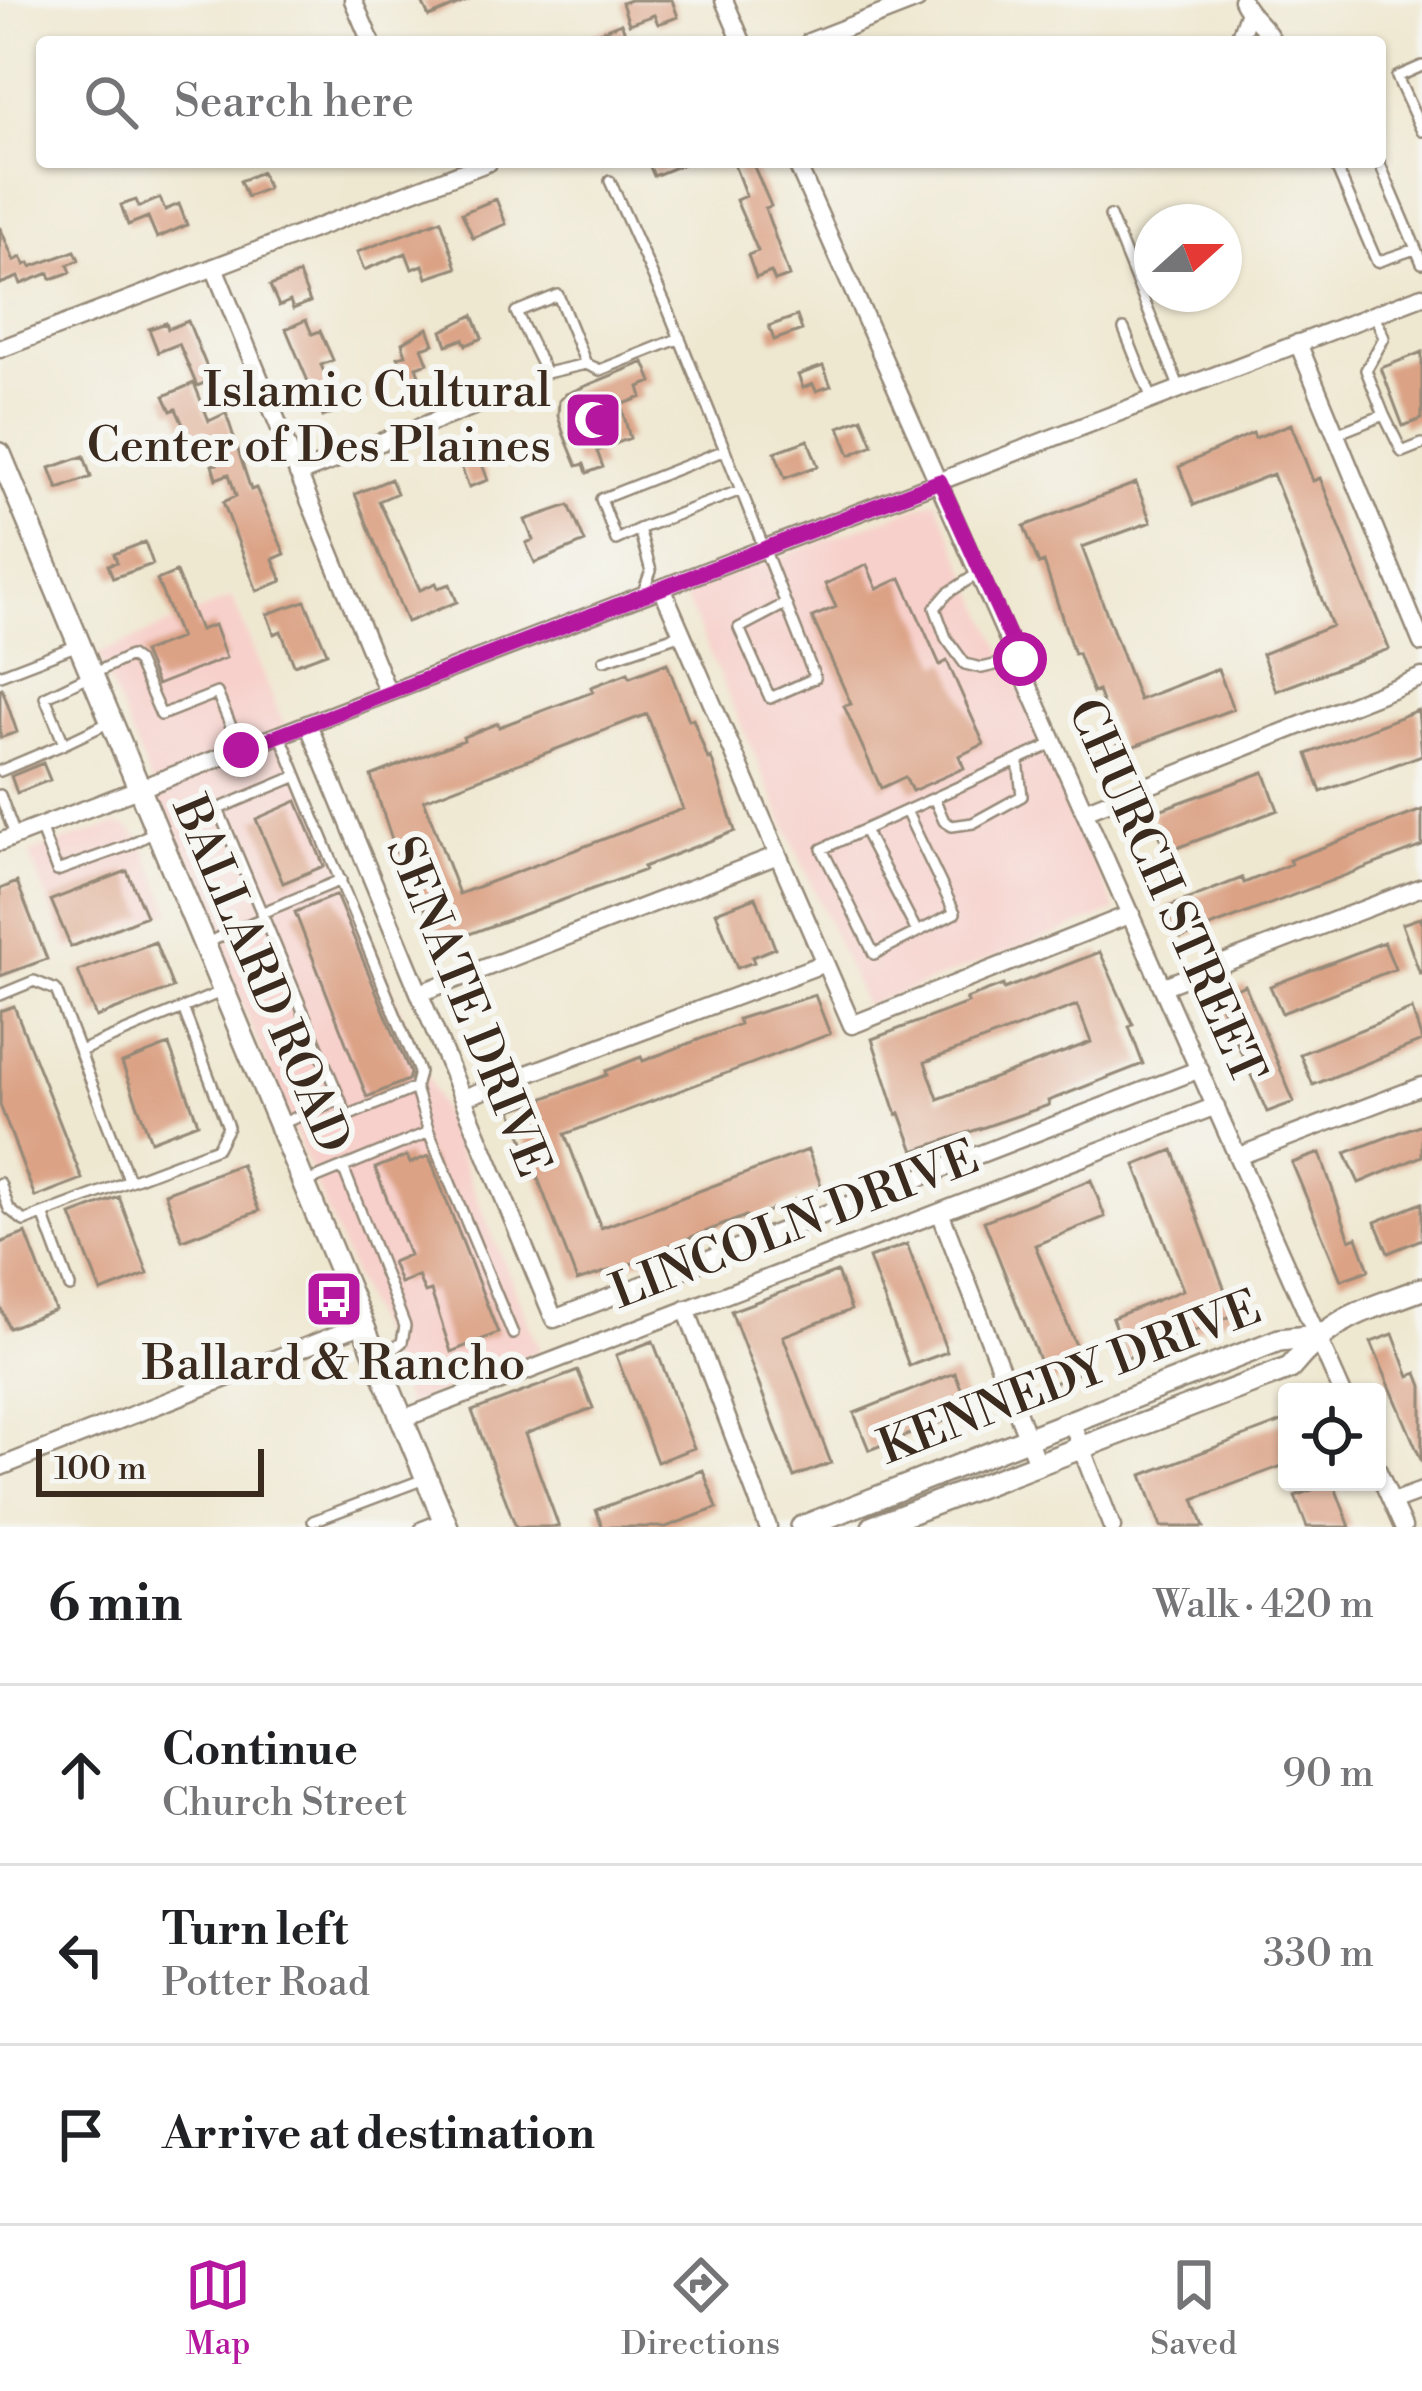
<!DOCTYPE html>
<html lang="en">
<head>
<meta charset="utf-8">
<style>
	:root { --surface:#fff; --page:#f6f6f6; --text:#202124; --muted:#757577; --line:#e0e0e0; --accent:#b5179e }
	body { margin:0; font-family:"Libre Bodoni",serif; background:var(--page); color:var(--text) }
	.controls { position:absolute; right:36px; bottom:36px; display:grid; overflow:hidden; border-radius:12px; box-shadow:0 3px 9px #0004 }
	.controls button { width:108px; height:108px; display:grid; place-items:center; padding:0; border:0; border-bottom:3px solid var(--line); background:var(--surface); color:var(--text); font:60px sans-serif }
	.compass { position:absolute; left:1134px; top:204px; width:108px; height:108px; border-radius:50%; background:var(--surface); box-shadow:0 3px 9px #0004; rotate:69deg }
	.scale { position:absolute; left:36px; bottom:30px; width:228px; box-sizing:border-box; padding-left:12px; border:6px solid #3b2a1e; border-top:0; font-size:33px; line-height:42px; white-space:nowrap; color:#3b2a1e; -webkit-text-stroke:9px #f6f6f2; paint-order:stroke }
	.stop { position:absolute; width:36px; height:36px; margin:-27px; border:9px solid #b5179e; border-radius:50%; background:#fff }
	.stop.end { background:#b5179e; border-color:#fff; box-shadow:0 3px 12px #0008 }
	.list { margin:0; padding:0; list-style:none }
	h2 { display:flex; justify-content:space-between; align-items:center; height:156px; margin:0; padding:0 48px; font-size:51px }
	h2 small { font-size:39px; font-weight:400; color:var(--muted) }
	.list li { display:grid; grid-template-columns:78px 1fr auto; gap:36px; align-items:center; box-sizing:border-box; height:180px; padding:0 48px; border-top:3px solid var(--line) }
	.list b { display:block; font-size:45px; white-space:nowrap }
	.list p { margin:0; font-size:39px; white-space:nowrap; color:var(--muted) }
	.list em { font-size:39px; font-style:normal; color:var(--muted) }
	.icon { flex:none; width:66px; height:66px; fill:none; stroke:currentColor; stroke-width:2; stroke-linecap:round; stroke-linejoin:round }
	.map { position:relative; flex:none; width:1422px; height:1527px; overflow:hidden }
	.search { position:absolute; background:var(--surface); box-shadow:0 3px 9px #0004; left:36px; right:36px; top:36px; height:132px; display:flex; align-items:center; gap:30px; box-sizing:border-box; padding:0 42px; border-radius:12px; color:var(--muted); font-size:45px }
	.sheet { height:696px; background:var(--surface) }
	nav { display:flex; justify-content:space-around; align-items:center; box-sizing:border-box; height:168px; border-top:3px solid var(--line); background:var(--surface); font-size:33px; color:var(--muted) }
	nav a { display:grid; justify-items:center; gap:6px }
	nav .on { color:var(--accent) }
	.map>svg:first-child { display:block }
</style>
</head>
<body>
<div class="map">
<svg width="1422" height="1527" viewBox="0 0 1422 1527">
	<rect width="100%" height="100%" fill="#f6f6f2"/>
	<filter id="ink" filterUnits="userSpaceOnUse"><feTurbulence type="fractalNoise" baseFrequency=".00833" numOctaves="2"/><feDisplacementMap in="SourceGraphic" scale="24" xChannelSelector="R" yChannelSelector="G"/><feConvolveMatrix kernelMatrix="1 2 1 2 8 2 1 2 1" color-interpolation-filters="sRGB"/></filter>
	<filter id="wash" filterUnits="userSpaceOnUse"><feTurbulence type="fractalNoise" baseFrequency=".004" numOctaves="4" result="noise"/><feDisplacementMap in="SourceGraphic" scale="48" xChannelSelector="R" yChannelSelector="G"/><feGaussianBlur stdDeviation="2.7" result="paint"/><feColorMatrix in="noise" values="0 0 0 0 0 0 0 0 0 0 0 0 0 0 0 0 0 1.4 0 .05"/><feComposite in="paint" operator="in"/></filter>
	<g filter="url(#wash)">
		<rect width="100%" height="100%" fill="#efe8d1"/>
		<path fill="#f7d0cb" d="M936,500L1116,911L865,1006L683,593Z
			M232,598L540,1351L407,1406L98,654Z
			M117,824L131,829L142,842L172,911L68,950L29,853Z"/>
		<g id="blocks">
			<path fill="#dba285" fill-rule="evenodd" d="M421,0H469L429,17Z
				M630,0H672L678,17L658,24L654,15L629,24L622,3Z
				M621,23L629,42H575Z
				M648,162H688L654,176Z
				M733,162H752L771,206L765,208L789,276L775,281L771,272L756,278L748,255L758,251L736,200L746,196Z
				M261,172L268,188L247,197L240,181Z
				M160,198L165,210L179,204L187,225L157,238L148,217L128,225L121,205L136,200L139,207Z
				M496,199L506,224L473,238L462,213Z
				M441,220L457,268L427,278L423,265L412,269L406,253L364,270L357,252Z
				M0,227L14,261L21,257L25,265L29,263L31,267L75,251L79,260L68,265L71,272L51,279L49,273L21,284L18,277L0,284Z
				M299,274L310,302L293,309L290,301L279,306L270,286Z
				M473,315L482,338L466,345L463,339L447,345L442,331Z
				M797,316L802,330L774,340L769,326Z
				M306,320L312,334L320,331L333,360L321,365L334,394L361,385L366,399L323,417L286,329Z
				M188,321L212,380L197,386L179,344L158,352L149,329L166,323L168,329Z
				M428,328L434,344L422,348L428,363L416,367L419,375L406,380L398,357L406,355L402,343Z
				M1422,352V419L1403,426L1381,368Z
				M644,362L652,382L639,387L642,397L621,405L630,438L597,451L603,467L587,473L584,464L577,466L564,435L558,416L559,401L566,394Z
				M823,366L831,386L816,391L813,384L803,388L798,375Z
				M194,383L209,421L226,413L251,490L256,488L285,554L273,559L282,581L257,591L223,502L236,496L229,474L216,479L212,465L217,464L208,439L192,445L176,409L171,411L164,396Z
				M862,418L873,445L850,455L839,427Z
				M1291,424L1313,481L1320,478L1389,649L1276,691L1262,654L1332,626L1273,474L1194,505L1179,467L1253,433L1255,438Z
				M808,440L818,466L785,478L775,452Z
				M475,446L488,480L469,487L456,453Z
				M84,456L91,477L58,489L50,468Z
				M391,479L397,493L379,501L420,590L436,583L438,588L450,584L457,602L407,622L355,494Z
				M1136,483L1151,522L1082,547L1139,700L1218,669L1233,709L1121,751L1098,691L1093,693L1078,653L1074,654L1044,562L1039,564L1024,526Z
				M569,505L585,542L535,563L526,543L533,540L525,520Z
				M145,542L153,564L113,578L108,565L117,562L114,554Z
				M867,565L877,589L901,578L940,665L947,661L984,744L959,756L964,768L912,791L905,777L881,788L844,706L851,704L812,617L836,607L825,584Z
				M176,572L200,630L214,625L226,658L157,685L143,652L180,638L157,580Z
				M305,601L327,653L294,665L281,631L274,634L267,614Z
				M667,663L689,720L693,719L708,759L711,757L735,831L643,867L645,870L439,945L417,887L413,888L399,851L396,852L371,776L464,740L463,737L498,723L499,727L593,692L591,687L628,673L630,677ZM647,714L683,809L459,894L424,800Z
				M2,688L17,732L0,738V689Z
				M1418,710L1422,755L1321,792L1307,754Z
				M43,763L50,780L17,793L11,776Z
				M1264,772L1278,810L1166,852L1151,813Z
				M297,801L324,866L283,883L256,819Z
				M1422,810V846L1181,938L1168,907L1242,878L1244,883L1291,864L1289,860Z
				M127,871L146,916L71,947L51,900Z
				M17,882L47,959L0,976V889Z
				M336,895L410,1073L408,1080L367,1097L295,912Z
				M756,897L775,948L752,957L754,962L737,968L716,912Z
				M1422,917V974H1420L1402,924Z
				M155,942L173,988L96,1017L78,971Z
				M1384,942L1395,969L1282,1013L1270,986Z
				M1100,952L1133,1025L1129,1027L1143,1064L1048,1101L1049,1105L914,1151L900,1113L897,1115L872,1039L968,1003L966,999L1003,985L1004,989ZM1077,1005L1091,1042L938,1099L925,1062Z
				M1245,985L1294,1102L1267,1112L1217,997Z
				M815,995L830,1034L565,1134L601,1228L808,1150L822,1188L748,1220L746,1216L650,1253L652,1257L577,1281L512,1110L607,1075L606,1071L641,1057L643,1061L740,1024L738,1019Z
				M14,1006L82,1179L35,1197L0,1105V1011Z
				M1412,1009L1422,1041L1313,1085L1300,1054Z
				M169,1045L198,1123L151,1141L122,1063Z
				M1422,1124V1156L1359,1183L1345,1153Z
				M1173,1150L1234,1315L1127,1358L1112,1318L1183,1290L1135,1165Z
				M1320,1153L1350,1240L1357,1237L1369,1270L1341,1280L1292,1163Z
				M407,1156L410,1163L429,1156L498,1333L451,1352L431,1291L425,1293L418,1276L400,1283L392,1262L409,1255L375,1168Z
				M241,1164L259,1211L182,1240L165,1193Z
				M1091,1180L1105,1217L1035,1245L1086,1370L1049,1385L984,1221Z
				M119,1197L148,1274L101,1292L71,1215Z
				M1422,1203V1239L1388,1253L1375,1222Z
				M26,1233L55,1310L9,1328L0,1306V1243Z
				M907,1244L947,1352L909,1366L869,1258Z
				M837,1272L851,1310L783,1336L831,1463L794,1477L731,1311Z
				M1393,1334L1409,1376L1417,1373L1422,1386V1462L1371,1342Z
				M653,1341L694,1448L657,1462L616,1355Z
				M578,1371L593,1408L525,1434L559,1527H516L472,1411Z
				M955,1373L970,1411L869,1450L854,1413Z
				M1287,1420V1464L1194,1499L1204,1527H1161L1142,1475Z
				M703,1470L717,1508L666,1527H602L596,1510Z
				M1333,1482L1350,1527H1307L1295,1496Z"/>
		</g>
	</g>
	<g filter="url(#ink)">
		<use href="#blocks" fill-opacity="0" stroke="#958978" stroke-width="3"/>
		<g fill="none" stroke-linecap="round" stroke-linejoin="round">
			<defs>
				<path id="service" d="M1422,66L1397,77L1422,131
					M1334,162L1377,262L1415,249
					M1379,162L1422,263
					M610,181L669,312L725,450
					M1110,216L1180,389
					M1375,314L1384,338L1366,370L1384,415
					M1124,329L1152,399
					M586,364L558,295L516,312L546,373L586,364L600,370L680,338
					M1336,434L1384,415L1402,452L1422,444
					M639,529L616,540L601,499L725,450L741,490
					M980,572L948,593L935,608L946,638L965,664L982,668L1020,659
					M643,592L651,571L639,529L741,490L815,678L770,698L739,628L783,605
					M604,660L682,634
					M0,675L78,645
					M280,734L297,776L218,809L347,1116L415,1088L429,1132L307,1182
					M64,744L108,723
					M0,771L64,744L45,697L130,656L137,661L161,715L217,693L241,750
					M297,776L419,1072L415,1088
					M0,795L15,835
					M934,798L944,821L952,826L973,823L1022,796L1018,760
					M906,811L955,913L874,954L822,849C900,814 977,778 1055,743
					M40,827L57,871L127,846L154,832
					M864,830L917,932
					M261,913L341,880
					M202,945L263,918
					M0,995L34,981L56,990L129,1180
					M80,1051L221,992
					M278,1125L340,1099
					M429,1132L513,1334
					M343,1167L405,1326L402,1342L377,1362
					M0,1183L9,1209L24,1221L217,1148L228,1127L183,1008
					M43,1214L70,1287
					M313,1521L427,1478
					M421,1527L444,1518"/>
				<path id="minor" d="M353,0L371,42
					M724,0L742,42
					M1242,0C1249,17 1265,25 1273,42
					M809,42L917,0
					M1238,42L1248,14
					M796,162L1342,1392
					M214,267L388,693
					M1298,343L1422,643
					M0,349L489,162
					M298,474L505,394
					M662,588L852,1025L1131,914
					M308,724L554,1319L1200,1069
					M1087,810L1422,677
					M0,842L1422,296
					M1164,986L1422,887
					M420,993L778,855
					M463,1098L825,963
					M1239,1156L1422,1086
					M940,1212L1037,1463
					M686,1309L768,1527
					M402,1419L1216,1106
					M1071,1421L1112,1527
					M0,1467L361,1325
					M1377,1469L1403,1527
					M1392,1502L1422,1491"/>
				<path id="tertiary" d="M0,454L447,1527
					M802,1527L1279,1340L1317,1336
					M873,1527L1290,1368C1333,1316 1361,1312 1422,1289"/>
			</defs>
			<use href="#service" stroke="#958978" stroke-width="14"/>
			<use href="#minor" stroke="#958978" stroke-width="21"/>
			<use href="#tertiary" stroke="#958978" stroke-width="26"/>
			<use href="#service" stroke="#fff" stroke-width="9"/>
			<use href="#minor" stroke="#fff" stroke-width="16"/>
			<use href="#tertiary" stroke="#fff" stroke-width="21"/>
		</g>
	</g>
	<g fill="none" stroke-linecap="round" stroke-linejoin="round" filter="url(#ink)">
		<path stroke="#b5179e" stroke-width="15" d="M241,750L940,481L1020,659"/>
	</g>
	<defs>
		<symbol id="mosque-square" viewBox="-11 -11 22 22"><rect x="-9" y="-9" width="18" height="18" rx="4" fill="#b5179e" stroke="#f6f6f2"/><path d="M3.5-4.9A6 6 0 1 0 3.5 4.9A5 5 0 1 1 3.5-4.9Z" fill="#fff"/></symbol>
		<symbol id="bus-square" viewBox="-11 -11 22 22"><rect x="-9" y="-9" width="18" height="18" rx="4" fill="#b5179e" stroke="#f6f6f2"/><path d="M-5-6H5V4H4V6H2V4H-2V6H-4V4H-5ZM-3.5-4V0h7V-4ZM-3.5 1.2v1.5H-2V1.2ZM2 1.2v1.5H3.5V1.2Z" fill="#fff"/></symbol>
	</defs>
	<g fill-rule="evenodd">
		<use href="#mosque-square" x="560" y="387" width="66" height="66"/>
		<use href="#bus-square" x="301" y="1266" width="66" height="66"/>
	</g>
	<g text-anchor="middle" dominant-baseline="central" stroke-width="12" stroke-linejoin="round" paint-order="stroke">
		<g font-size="48" fill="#3b2a1e" stroke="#f6f6f2" text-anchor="end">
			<text x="551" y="392">Islamic Cultural<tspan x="551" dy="55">Center of Des Plaines</tspan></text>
			<text x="334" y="1365" text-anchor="middle">Ballard &amp; Rancho</text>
		</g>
		<g font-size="48" fill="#3b2a1e" stroke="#f6f6f2">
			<text transform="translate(1165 892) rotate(66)">CHURCH STREET</text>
			<text transform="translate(260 975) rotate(67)">BALLARD ROAD</text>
			<text transform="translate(467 1007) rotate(68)">SENATE DRIVE</text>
			<text transform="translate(795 1226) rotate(-21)">LINCOLN DRIVE</text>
			<text transform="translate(1070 1379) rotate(-21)">KENNEDY DRIVE</text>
		</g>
	</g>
</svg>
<div class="controls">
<button><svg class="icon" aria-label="locate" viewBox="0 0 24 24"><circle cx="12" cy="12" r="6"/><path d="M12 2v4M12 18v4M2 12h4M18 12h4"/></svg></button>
</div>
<svg class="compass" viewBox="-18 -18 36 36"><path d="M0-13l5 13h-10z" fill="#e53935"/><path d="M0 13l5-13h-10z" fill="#757577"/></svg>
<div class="scale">100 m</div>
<div class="stop" style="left:1020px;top:659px"></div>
<div class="stop end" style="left:241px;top:750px"></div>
<div class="search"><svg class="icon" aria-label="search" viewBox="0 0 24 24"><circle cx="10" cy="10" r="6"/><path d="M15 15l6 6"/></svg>Search here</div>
</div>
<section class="sheet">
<h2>6 min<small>Walk · 420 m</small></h2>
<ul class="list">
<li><svg class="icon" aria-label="ahead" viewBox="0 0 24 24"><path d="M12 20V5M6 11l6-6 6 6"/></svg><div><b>Continue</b><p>Church Street</p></div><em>90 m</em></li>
<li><svg class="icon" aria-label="left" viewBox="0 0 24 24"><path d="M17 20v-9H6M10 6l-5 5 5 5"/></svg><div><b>Turn left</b><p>Potter Road</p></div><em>330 m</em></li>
<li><svg class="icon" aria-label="arrive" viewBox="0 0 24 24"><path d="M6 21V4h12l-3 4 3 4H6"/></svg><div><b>Arrive at destination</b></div></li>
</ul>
</section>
<nav>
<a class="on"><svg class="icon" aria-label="map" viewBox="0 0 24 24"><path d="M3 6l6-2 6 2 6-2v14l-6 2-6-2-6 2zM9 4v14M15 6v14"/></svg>Map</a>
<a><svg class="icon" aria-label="directions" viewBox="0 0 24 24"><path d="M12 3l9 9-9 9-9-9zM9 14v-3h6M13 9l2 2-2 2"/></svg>Directions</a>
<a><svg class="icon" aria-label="saved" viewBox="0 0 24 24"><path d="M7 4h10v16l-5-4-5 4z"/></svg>Saved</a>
</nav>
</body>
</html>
